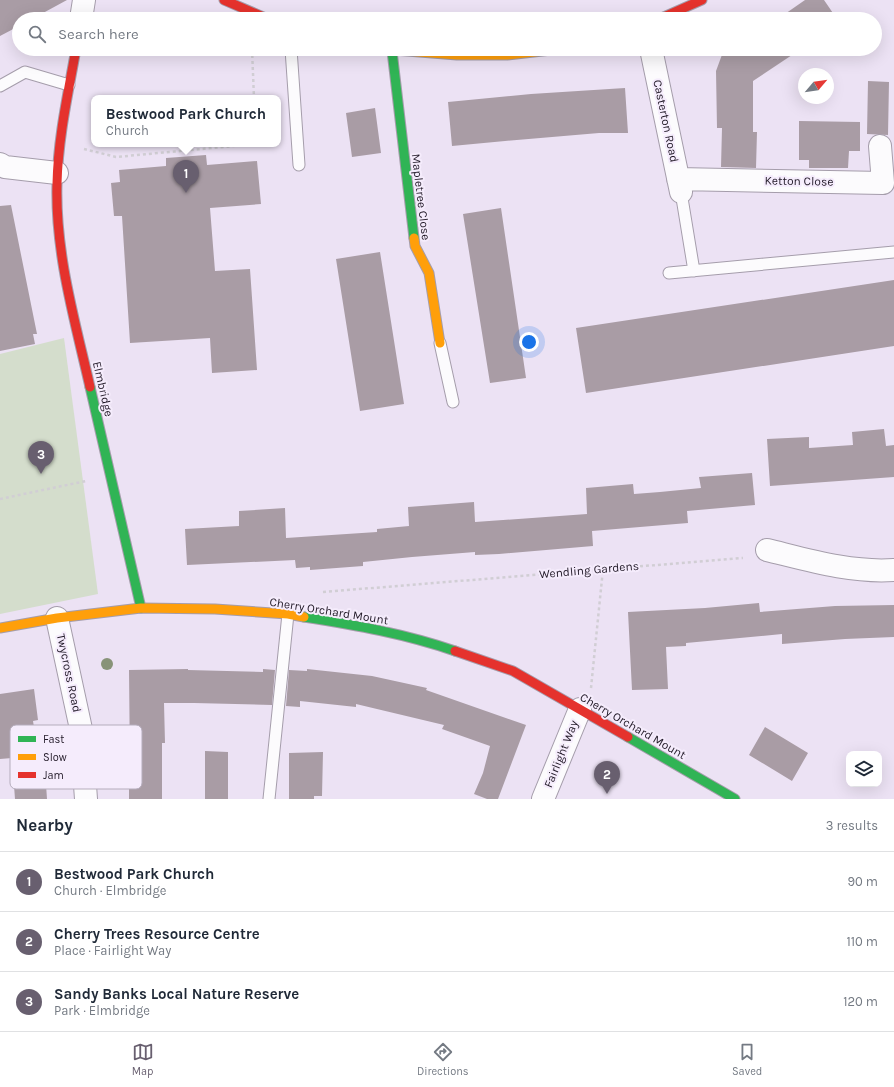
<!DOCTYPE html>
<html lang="en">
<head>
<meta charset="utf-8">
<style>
	:root { --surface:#fff; --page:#f2f2f3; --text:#1f2937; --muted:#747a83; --line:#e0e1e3; --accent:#685f6f }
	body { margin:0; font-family:Karla,sans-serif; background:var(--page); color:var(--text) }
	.controls { position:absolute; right:12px; bottom:12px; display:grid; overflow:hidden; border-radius:8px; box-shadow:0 4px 16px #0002 }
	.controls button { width:36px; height:36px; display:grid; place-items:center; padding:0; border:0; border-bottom:1px solid var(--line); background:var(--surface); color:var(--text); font:20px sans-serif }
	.compass { position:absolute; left:798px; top:68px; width:36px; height:36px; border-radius:50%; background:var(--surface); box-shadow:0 4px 16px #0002; rotate:61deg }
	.you { position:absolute; left:529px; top:342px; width:14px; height:14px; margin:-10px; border:3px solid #fff; border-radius:50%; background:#1a73e8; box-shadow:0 0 0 6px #1a73e833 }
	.badge { display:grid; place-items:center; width:26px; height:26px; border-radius:50%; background:var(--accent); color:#fff; font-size:13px; font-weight:700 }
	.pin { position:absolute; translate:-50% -33px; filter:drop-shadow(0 1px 2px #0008) }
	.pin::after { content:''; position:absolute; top:21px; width:14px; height:12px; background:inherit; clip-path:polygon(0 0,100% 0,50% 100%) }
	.popup { position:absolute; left:91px; top:95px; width:190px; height:52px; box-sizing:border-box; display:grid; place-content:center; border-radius:8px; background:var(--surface); filter:drop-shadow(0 1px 3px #0005); font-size:13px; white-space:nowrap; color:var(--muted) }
	.popup b { font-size:15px; color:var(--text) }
	.popup::after { content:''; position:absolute; left:50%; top:100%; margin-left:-8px; border:8px solid transparent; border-top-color:var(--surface) }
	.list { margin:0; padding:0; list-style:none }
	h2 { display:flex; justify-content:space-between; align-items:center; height:52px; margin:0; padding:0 16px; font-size:17px }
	h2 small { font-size:13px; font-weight:400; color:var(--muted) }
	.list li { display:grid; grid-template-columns:26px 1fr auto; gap:12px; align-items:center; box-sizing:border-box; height:60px; padding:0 16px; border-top:1px solid var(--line) }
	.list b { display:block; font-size:15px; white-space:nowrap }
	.list p { margin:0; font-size:13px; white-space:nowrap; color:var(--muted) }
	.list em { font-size:13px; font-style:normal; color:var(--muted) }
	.icon { flex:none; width:22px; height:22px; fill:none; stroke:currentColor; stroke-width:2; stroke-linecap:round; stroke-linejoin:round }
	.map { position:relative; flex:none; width:894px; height:799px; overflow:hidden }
	.search { position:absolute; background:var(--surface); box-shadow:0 4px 16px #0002; left:12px; right:12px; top:12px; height:44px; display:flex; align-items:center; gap:10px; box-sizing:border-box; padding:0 14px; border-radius:22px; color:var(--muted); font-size:15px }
	.sheet { height:232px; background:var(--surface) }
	nav { display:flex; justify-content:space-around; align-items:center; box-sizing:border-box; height:56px; border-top:1px solid var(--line); background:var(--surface); font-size:11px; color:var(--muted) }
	nav a { display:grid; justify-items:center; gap:2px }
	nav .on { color:var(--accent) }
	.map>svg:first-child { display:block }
</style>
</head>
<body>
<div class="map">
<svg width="894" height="799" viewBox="0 0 894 799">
	<rect width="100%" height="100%" fill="#ece2f4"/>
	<path fill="#d4ddcc" d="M64,338L98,594L0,614V354Z"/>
	<path fill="#a99ca5" d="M0,0H67L32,19H19V26L0,36Z
		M805,0H824L837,19H774L781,14L782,16Z
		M728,49H801L753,81V132H757L756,168L721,167L722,128H717L716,71L723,52Z
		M868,81L889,82L888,135L867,134Z
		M625,88L628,133H599L505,141L452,146L448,102L531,94Z
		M375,108L381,153L352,157L346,113Z
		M799,121L860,122V151H849L848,168H809V160H799Z
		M206,155L207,165L257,161L261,204L210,208L215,271L250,269L257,370L212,373L210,338L130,343L122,216H114L111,183L120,182L119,170L166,166V158Z
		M11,205L37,334H33L35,344L0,351V206Z
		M501,208L526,378L490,383L463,214Z
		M380,252L404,404L360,411L336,259Z
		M894,280V346L586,393L576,328Z
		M884,429L886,446L894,445V477L770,486L767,439L809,437V448L853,445L852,432Z
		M752,473L755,505L687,511L688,523L592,531L593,546L499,554L475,555V552L412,557L363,562V566L310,570V567L296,568L295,560L187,565L185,529L239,526V511L285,508L286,538L377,532V529L409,526L408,507L474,502L475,522L587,514L586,488L633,484L634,494L660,492L701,488L699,477Z
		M759,603L760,612L835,606L894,605V637L845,639L782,644V634L686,643V646L666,647L668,689L632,690L628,612L705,608Z
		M188,669V670L263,672V669L275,670L272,705L194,703H164L165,743H162V799H129V769H130L129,670Z
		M307,669L372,676L427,688L426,690L526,725L498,799H487L474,794L483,773L490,746L442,729L444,725L356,704V707L300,701V707L286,706L289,670L307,671Z
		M34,689L38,720L33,721L41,770H45L47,799H15L12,758L0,759V694Z
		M765,727L808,753L792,781L749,755Z
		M205,751L228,752V799H205Z
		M323,752L322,796H314V799H289V753Z"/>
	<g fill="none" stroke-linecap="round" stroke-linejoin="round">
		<defs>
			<path id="lane" d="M291,49L299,165
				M0,86L25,72L69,85
				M681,192L694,271
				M669,273L894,252
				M440,343L453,402
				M269,799L288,614"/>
			<path id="street" d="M81,19L84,0
				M651,49L681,192
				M0,164L5,167L57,173
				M678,179L883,183L880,146
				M767,550C808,560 851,573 894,570
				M57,618L81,729L86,799
				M543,799L580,709"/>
			<path id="fast" d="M392,51L414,238
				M90,387L141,608
				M304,617C355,625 406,634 455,651
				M628,737L735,799"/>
			<path id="slow" d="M382,49L457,55H507L560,49
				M414,238L415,246L429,273L440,343
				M0,628L57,618L141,608L215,609L288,614L304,617"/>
			<path id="jam" d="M224,0L268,19
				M659,19L702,0
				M76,49C68,94 58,138 57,184C55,253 75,321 90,387
				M455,651L513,671L628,737"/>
		</defs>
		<use href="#lane" stroke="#a59dab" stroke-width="13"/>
		<use href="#street" stroke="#a59dab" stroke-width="24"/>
		<use href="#fast" stroke="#a59dab" stroke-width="11"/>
		<use href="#slow" stroke="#a59dab" stroke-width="11"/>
		<use href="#jam" stroke="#a59dab" stroke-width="11"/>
		<path stroke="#d1ced4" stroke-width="2.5" stroke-dasharray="3 3" stroke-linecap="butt" d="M252,49L254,98
			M84,149L116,157L255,144
			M0,499L86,481
			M323,592L743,558
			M591,688L603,569"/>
		<use href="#lane" stroke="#fcfbfd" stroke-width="11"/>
		<use href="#street" stroke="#fcfbfd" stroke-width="22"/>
		<use href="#fast" stroke="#30b455" stroke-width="9"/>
		<use href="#slow" stroke="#ff9f0a" stroke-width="9"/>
		<use href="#jam" stroke="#e5322d" stroke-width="9"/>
	</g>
	<circle fill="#889378" cx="107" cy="664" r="6"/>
	<g text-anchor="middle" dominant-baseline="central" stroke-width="4" stroke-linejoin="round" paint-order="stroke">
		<g font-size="12" fill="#211927" stroke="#f5ecfc">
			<text transform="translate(666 121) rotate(78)">Casterton Road</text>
			<text transform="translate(799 181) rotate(1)">Ketton Close</text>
			<text transform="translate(421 197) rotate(83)">Mapletree Close</text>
			<text transform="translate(103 389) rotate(77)">Elmbridge</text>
			<text transform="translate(589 570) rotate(-5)">Wendling Gardens</text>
			<text transform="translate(329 611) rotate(9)">Cherry Orchard Mount</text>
			<text transform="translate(69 673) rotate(78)">Twycross Road</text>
			<text transform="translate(633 726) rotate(30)">Cherry Orchard Mount</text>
			<text transform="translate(561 754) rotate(-68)">Fairlight Way</text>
		</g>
	</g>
	<rect x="10" y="725" width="132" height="64" rx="6" fill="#f5ecfc" stroke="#b5adbc" stroke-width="1"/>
	<rect x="18" y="736" width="18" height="6" fill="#30b455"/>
	<rect x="18" y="754" width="18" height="6" fill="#ff9f0a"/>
	<rect x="18" y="772" width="18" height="6" fill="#e5322d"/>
	<g font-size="11" fill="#211927">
		<text x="43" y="743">Fast</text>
		<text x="43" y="761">Slow</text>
		<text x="43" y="779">Jam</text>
	</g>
</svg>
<div class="controls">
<button><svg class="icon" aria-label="layers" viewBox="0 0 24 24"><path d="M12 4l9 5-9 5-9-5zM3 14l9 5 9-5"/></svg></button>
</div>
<svg class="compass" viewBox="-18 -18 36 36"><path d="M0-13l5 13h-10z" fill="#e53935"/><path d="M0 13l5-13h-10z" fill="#747a83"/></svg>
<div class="you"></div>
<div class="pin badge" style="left:186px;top:193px">1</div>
<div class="popup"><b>Bestwood Park Church</b>Church</div>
<div class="pin badge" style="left:607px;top:794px">2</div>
<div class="pin badge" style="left:41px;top:474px">3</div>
<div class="search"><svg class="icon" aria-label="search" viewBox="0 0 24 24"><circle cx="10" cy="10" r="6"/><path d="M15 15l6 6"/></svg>Search here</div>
</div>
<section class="sheet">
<h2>Nearby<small>3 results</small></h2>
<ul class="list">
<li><span class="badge">1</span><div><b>Bestwood Park Church</b><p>Church · Elmbridge</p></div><em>90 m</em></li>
<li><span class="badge">2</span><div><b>Cherry Trees Resource Centre</b><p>Place · Fairlight Way</p></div><em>110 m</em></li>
<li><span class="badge">3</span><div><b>Sandy Banks Local Nature Reserve</b><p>Park · Elmbridge</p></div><em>120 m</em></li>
</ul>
</section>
<nav>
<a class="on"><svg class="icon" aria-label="map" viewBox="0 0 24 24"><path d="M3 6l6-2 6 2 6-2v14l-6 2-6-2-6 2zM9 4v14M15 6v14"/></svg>Map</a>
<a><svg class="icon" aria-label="directions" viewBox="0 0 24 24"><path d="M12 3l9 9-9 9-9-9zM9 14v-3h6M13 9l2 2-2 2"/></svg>Directions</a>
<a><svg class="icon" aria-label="saved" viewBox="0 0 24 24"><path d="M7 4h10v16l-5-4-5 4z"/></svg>Saved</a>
</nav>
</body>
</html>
